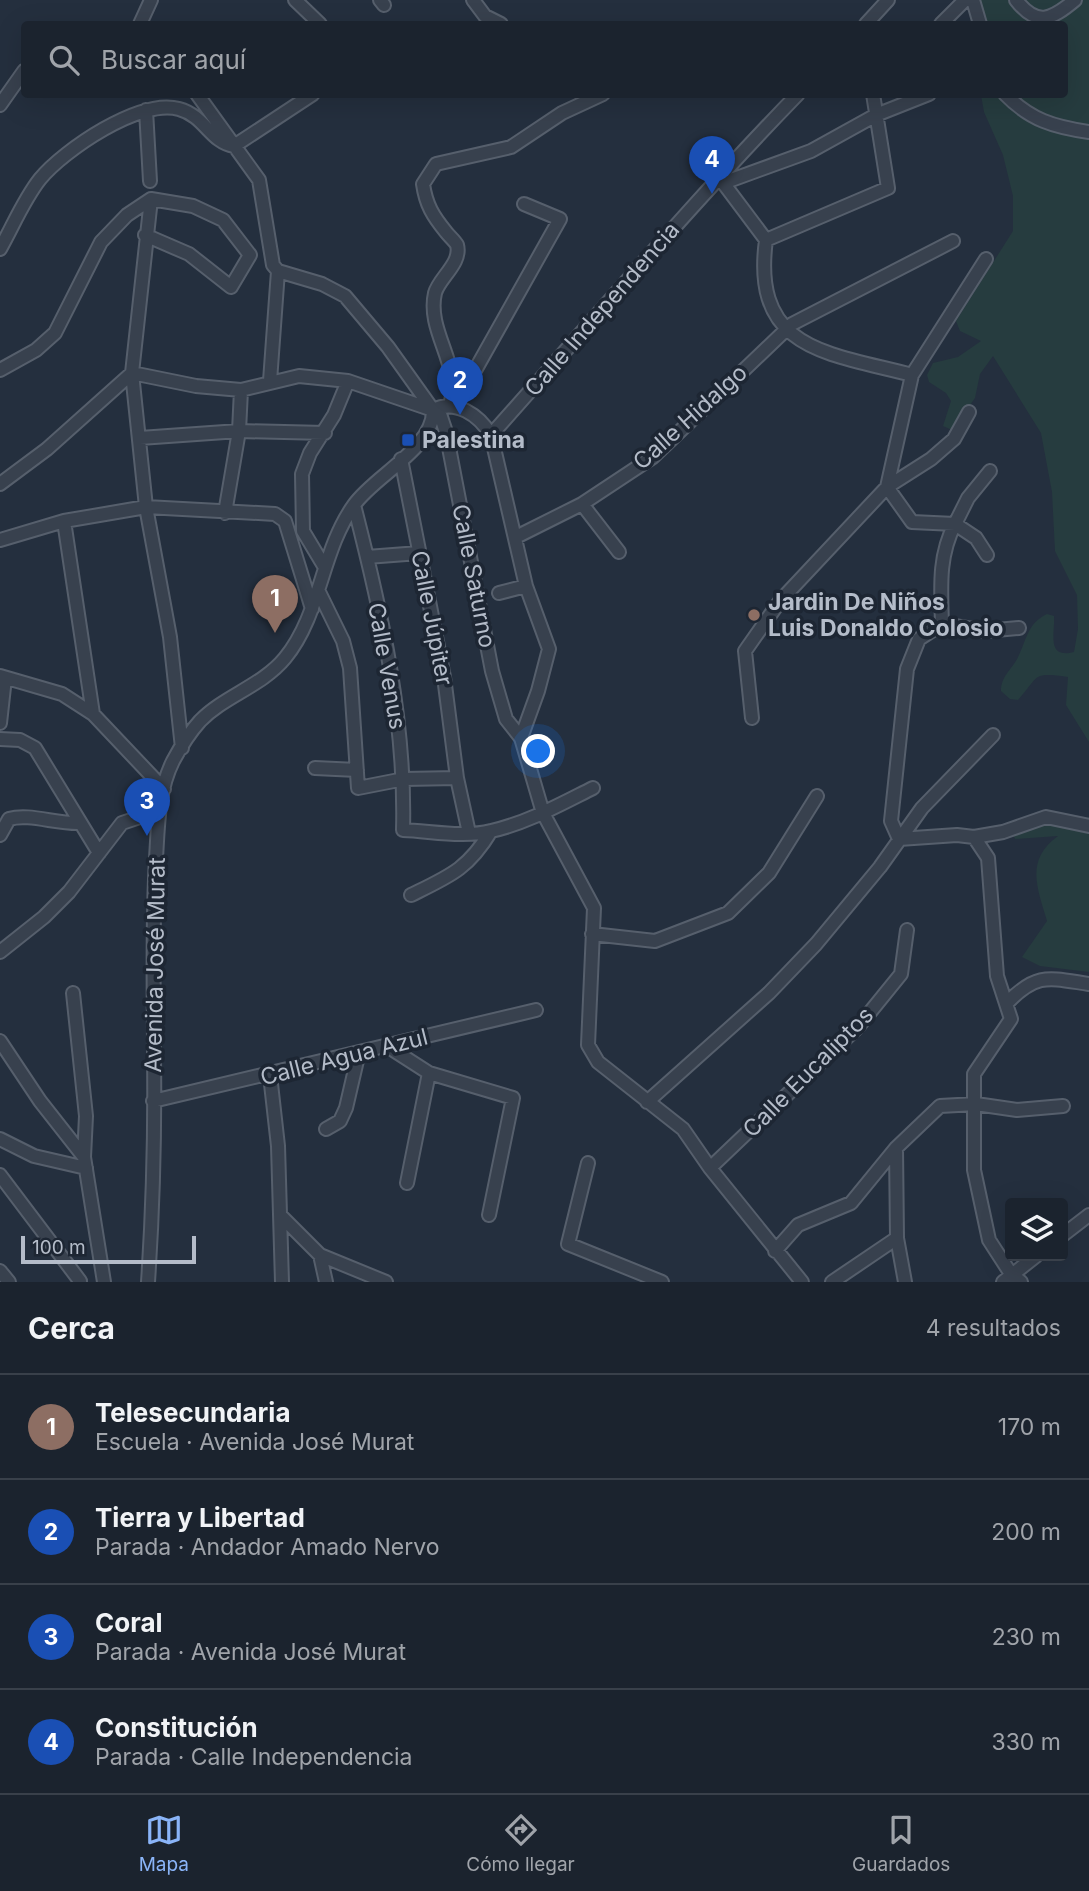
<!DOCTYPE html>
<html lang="es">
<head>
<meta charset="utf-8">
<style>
	:root { --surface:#1b232e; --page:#282f3a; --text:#f1f3f6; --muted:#a0a4aa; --line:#39404a; --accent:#8ab4f8 }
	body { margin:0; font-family:Inter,sans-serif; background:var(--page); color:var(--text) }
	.controls { position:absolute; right:21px; bottom:21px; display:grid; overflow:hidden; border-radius:7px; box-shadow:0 7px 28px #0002 }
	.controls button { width:63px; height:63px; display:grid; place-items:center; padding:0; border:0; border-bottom:2px solid var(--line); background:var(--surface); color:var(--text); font:35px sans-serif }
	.scale { position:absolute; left:21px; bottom:18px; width:175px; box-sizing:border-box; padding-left:7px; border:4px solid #b4bcc9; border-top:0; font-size:19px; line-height:24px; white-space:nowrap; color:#b4bcc9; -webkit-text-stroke:5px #1d2633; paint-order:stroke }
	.you { position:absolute; left:539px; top:752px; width:24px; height:24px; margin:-18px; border:5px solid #fff; border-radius:50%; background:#1a73e8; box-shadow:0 0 0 10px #1a73e833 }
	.badge { display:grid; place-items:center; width:46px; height:46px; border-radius:50%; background:var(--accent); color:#fff; font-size:23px; font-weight:700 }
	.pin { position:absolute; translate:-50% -58px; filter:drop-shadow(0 2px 4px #0008) }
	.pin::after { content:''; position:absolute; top:37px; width:24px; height:21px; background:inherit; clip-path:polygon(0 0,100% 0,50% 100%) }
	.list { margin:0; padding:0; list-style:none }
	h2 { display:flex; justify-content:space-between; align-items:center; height:91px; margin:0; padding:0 28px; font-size:30px }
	h2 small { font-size:23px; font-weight:400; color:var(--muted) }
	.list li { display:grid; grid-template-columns:46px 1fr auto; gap:21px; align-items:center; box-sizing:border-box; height:105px; padding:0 28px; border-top:2px solid var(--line) }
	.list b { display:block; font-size:26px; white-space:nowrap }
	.list p { margin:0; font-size:23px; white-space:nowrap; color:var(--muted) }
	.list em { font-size:23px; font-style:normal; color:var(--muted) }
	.icon { flex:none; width:38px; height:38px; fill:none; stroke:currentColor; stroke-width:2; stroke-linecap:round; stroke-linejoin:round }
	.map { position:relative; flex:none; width:1089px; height:1282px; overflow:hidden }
	.search { position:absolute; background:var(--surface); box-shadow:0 7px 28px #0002; left:21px; right:21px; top:21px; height:77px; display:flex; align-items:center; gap:18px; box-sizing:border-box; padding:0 24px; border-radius:7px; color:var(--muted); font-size:26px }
	.sheet { height:511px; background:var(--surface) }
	nav { display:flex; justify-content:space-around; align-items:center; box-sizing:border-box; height:98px; border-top:2px solid var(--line); background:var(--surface); font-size:19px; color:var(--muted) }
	nav a { display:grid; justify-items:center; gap:4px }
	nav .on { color:var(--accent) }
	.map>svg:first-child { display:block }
</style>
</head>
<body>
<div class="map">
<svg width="1089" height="1282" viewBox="0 0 1089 1282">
	<rect width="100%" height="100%" fill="#242f3e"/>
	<path fill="#263c3f" d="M978,0H1089V742L1066,705L1068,677C1031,672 1040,676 1018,700L1010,699L1001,691C1001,675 1013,669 1019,655C1027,638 1028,623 1047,614L1054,616C1055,634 1046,659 1074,652L1078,629L1077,595L1055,551L1052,492L1041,433L993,356L980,374L975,398L952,430L943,426L951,401L946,393L929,382L927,375L933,363L958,357L981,341L960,331L956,321L1013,231V196L1003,155L984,112L981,95L1064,94V24H976Z
		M1089,817V972L1040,966L1022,957L1047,921C1037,887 1025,860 1058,836L1015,839L1013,834L1034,824L1075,826Z"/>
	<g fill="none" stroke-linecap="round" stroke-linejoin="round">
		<defs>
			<path id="minor" d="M295,0L320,24
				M380,0L384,5
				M473,0L485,16L501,24
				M973,0L980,24
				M1016,0C1037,27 1051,20 1075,0
				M140,24L151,0
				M866,24L888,0
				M941,24L965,0
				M1005,94C1030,120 1054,127 1089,132
				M0,105L24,71
				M146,110L150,181
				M718,176L766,240C751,351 829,353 912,375
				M723,183L811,151L876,115L929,94
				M151,199L132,373L146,507L170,637L182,748
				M145,235L189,254L231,287L250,255
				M766,240L888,188L873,94
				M0,249C13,226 24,199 40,179C64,150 140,98 179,109C205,116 210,142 234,146L313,94
				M986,259L912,375L887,487L912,522L955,524C938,556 941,589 942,624L919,639L907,669L891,821L899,839L957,835L974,837L988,858L997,976L1011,1019L974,1074V1170L989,1240L1011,1274L1021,1282
				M0,370L36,350L55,333L101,242L127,215L151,199L193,206L223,220L250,255
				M270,381L278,271
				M450,405C463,366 426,332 435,293C439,278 462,263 457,245C455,241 449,236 446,232C433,216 426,205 423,184L436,164L511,147L562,113L603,94
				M455,406L560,219L524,204
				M438,408L446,432L492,671L506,719L521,738
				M433,410C456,399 479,415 491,435L526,586L549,649L538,691L521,738L543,813L594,908L588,1045L598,1062L683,1129L710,1168L802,1282
				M491,435C593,321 691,204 798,94
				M140,438L239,431L325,433
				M401,459L444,677L457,778L469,833
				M0,484L47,449L132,373L196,386L241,390L299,376L348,381L433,410
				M582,504L619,552
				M354,505C381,610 406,721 403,830C431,831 464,838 491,831C527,823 561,804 593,788
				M225,513L239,431L241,390
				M64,521L93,714
				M516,537L582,504L653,457L792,324L953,241
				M0,540L64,521L146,507L275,514L285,521L312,609
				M987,555L976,538L955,524L968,498L990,471
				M367,557L419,553
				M324,566L303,531L302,474L310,453L334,415L348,381
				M318,590L343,641L350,668L358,788L404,779L457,778
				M499,593L526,586
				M942,624L985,631L1019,628
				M0,676L62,694L93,714L164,789
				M752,718L745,651L780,601L887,487L931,459L954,439L969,412
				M0,723L5,678
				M0,739L20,740L35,748L99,853
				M315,768L357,770
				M0,835L9,819C29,813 56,824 80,823
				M974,837L1003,832L1046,817L1089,826
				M411,895C450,876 468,869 491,831
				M592,934L655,941L728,913L769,873L817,796
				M0,952L44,917L69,892L122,823L158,811
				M73,993L86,1116L84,1157
				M1007,1003C1037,972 1049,978 1089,984
				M0,1041L40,1101L84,1157L104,1282
				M387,1046L429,1073L513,1098L489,1215
				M270,1075L278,1146L282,1282
				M153,1101L536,1010
				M647,1102L769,993L816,944L880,867L922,808L993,735
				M326,1129L340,1121L346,1108L359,1052
				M0,1139L34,1156L86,1168
				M896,1148L897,1238L905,1282
				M588,1163L568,1244L662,1282
				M710,1168L858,1027L901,974L907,930
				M0,1175L80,1281
				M407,1183L429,1073
				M281,1216L320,1255L386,1282
				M1063,1235L1089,1215
				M775,1251L798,1225L851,1203L896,1148L940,1106L976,1104L1017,1110L1063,1106
				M320,1255L326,1282
				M0,1271L9,1282
				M148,1282C153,1207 155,1130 154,1055C154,989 152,924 156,859C158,826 158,791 173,761C180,748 190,732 200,721C224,696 262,686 285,658C321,614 321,551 354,505C374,476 434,448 433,410L388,347L345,296L322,284L278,271L273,265L259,180L197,94
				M832,1282L897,1238
				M1003,1282L1036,1256"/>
		</defs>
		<use href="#minor" stroke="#565f6c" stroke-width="16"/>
		<use href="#minor" stroke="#38414e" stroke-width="12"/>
	</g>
	<rect fill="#1a4fb4" stroke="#1d2633" stroke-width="2.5" x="401" y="433" width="14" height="14" rx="3.5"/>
	<circle fill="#8d6e63" stroke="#1d2633" stroke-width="2.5" cx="754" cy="615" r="7"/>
	<g text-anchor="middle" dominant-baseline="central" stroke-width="7" stroke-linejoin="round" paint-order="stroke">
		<g font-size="23" fill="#b4bcc9" stroke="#1d2633">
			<text transform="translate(602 309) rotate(-49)">Calle Independencia</text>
			<text transform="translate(690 417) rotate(-42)">Calle Hidalgo</text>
			<text transform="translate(474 576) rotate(79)">Calle Saturno</text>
			<text transform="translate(432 618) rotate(79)">Calle Júpiter</text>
			<text transform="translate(387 666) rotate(80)">Calle Venus</text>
			<text transform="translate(155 965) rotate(-89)">Avenida José Murat</text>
			<text transform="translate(344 1057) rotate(-14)">Calle Agua Azul</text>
			<text transform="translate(808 1072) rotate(-45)">Calle Eucaliptos</text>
		</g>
		<g font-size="23" font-weight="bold" fill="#b4bcc9" stroke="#1d2633" text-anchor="start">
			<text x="422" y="440">Palestina</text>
			<text x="768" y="602">Jardin De Niños<tspan x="768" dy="26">Luis Donaldo Colosio</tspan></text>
		</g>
	</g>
</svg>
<div class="controls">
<button><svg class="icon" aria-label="layers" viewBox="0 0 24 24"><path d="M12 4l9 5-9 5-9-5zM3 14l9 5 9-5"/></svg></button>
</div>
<div class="scale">100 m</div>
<div class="you"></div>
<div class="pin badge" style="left:275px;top:633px;background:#8d6e63">1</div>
<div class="pin badge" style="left:460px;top:415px;background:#1a4fb4">2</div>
<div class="pin badge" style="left:147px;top:836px;background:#1a4fb4">3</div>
<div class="pin badge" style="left:712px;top:194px;background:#1a4fb4">4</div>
<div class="search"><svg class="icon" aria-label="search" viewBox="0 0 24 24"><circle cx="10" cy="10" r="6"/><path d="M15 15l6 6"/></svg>Buscar aquí</div>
</div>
<section class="sheet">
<h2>Cerca<small>4 resultados</small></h2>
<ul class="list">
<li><span class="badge" style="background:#8d6e63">1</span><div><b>Telesecundaria</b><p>Escuela · Avenida José Murat</p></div><em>170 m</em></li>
<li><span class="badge" style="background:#1a4fb4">2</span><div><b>Tierra y Libertad</b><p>Parada · Andador Amado Nervo</p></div><em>200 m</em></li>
<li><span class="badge" style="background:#1a4fb4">3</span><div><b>Coral</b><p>Parada · Avenida José Murat</p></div><em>230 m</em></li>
<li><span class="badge" style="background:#1a4fb4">4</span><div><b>Constitución</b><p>Parada · Calle Independencia</p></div><em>330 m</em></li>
</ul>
</section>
<nav>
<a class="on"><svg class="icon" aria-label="map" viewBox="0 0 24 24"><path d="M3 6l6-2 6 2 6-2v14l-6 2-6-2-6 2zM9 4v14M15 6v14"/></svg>Mapa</a>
<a><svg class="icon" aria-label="directions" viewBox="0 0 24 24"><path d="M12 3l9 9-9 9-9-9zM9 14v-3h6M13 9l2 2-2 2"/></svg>Cómo llegar</a>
<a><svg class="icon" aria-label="saved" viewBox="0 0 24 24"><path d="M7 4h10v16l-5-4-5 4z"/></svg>Guardados</a>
</nav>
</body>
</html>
